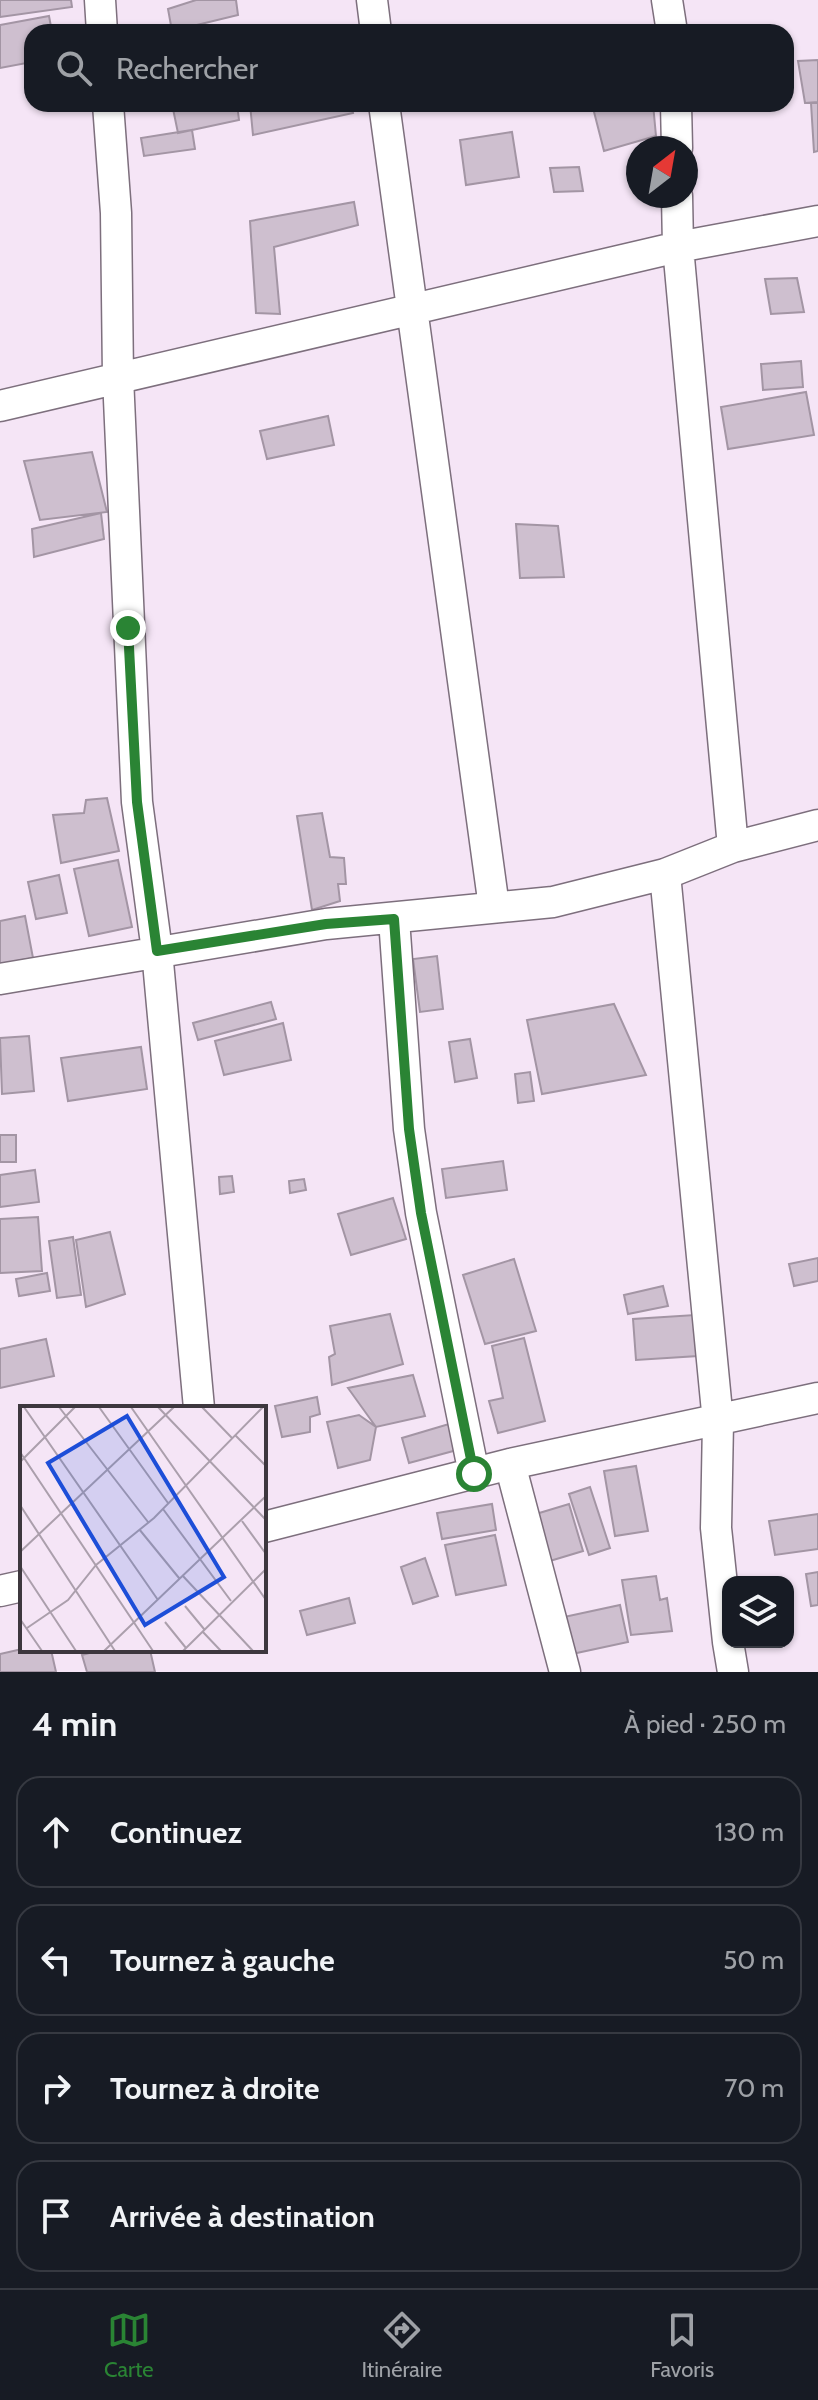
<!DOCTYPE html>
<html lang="fr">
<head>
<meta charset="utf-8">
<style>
	:root { --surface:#171b24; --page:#242831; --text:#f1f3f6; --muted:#9ea1a6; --line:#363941; --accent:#2a8434 }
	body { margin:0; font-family:Cabin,sans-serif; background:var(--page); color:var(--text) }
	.controls { position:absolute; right:24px; bottom:24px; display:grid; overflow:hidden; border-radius:16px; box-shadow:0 2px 6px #0004 }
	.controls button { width:72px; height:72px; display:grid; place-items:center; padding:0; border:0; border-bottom:2px solid var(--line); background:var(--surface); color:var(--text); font:40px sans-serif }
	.compass { position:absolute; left:626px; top:136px; width:72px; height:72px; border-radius:50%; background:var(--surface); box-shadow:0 2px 6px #0004; rotate:31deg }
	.stop { position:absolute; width:24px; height:24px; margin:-18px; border:6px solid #2a8434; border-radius:50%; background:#fff }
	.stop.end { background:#2a8434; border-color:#fff; box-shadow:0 2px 8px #0008 }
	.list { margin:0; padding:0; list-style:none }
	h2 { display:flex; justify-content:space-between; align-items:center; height:104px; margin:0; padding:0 32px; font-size:34px }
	h2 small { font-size:26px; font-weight:400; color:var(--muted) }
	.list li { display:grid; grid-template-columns:52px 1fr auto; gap:24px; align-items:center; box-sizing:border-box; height:112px; margin:0 16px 16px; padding:0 16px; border:2px solid var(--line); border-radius:24px }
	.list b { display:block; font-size:30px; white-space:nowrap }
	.list em { font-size:26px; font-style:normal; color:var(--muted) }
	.icon { flex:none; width:44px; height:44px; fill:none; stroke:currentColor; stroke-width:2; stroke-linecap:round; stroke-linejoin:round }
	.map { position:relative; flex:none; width:818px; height:1672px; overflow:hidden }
	.search { position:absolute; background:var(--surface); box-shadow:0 2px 6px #0004; left:24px; right:24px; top:24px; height:88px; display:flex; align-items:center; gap:20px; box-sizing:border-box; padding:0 28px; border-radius:24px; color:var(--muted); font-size:30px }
	.sheet { height:616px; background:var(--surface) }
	nav { display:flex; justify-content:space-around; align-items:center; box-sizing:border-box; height:112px; border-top:2px solid var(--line); background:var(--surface); font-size:22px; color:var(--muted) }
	nav a { display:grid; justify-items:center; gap:4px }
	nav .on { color:var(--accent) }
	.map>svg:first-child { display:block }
</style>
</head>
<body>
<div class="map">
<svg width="818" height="1672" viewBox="0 0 818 1672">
	<rect width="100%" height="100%" fill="#f5e5f6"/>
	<path fill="#cebfcf" stroke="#a395a4" stroke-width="2" d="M0,0H71L72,7L0,17Z
		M196,0H236L238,15L172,31L168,9Z
		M49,16L52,32H32V62L0,68V25Z
		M818,60V102L805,103L798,61Z
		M811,103H818V151L814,152Z
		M172,104H237L239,120L178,133Z
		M250,104H351L353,113L253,135Z
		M592,104H653L656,136L604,151Z
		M192,130L195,149L144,156L141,138Z
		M512,132L519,177L466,185L460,140Z
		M579,167L583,191L554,192L550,168Z
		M354,202L358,225L274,247L280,314L256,313L250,221Z
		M797,278L804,312L771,314L765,279Z
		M801,361L803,387L763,390L761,364Z
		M806,392L814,435L728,449L721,407Z
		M328,416L334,445L267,459L260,431Z
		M92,452L107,512L40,520L24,461Z
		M101,513L104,539L34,557L32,529Z
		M516,524L558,526L564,577L520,578Z
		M107,798L119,851L61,863L53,815L84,813L86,800Z
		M322,813L330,857L344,858L346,884H338L340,901L312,910L297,816Z
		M118,860L132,927L89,936L74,869Z
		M59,875L67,913L36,919L28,882Z
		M25,916L33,958L0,964V921Z
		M437,956L443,1009L420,1012L413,959Z
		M271,1002L276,1019L198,1040L193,1023Z
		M614,1004L646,1075L542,1094L527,1020Z
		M283,1023L291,1060L224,1075L215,1041Z
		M29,1036L34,1091L2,1094L0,1038Z
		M470,1039L477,1078L455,1082L449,1042Z
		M141,1047L147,1089L68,1101L61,1058Z
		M530,1072L534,1101L518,1103L515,1074Z
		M0,1135H16V1162H0Z
		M503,1161L507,1190L446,1198L442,1169Z
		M35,1170L39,1202L0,1207V1175Z
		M232,1176L234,1192L220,1194L219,1177Z
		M304,1179L306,1190L290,1193L289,1181Z
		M393,1198L406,1239L351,1255L338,1214Z
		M38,1217L42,1271L0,1273V1219Z
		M110,1232L125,1294L86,1307L76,1240Z
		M73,1237L81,1295L57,1298L49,1241Z
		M818,1258V1281L794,1286L789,1264Z
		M514,1259L536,1331L485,1344L463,1275Z
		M47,1273L50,1291L19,1296L16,1279Z
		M663,1286L668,1306L628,1314L624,1295Z
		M390,1314L403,1364L332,1385L329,1357L335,1354L330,1326Z
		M695,1315L698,1356L636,1360L633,1319Z
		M524,1338L545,1421L498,1433L489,1401L503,1398L492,1346Z
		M46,1339L54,1376L0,1388V1349Z
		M413,1375L425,1416L376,1427L348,1388Z
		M317,1397L320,1414L310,1417V1432L282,1437L275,1406Z
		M359,1415L376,1427L370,1460L338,1468L327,1422Z
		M449,1424L457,1450L409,1463L402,1438Z
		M636,1466L648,1531L615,1536L604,1471Z
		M590,1487L610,1548L589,1555L569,1494Z
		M492,1504L496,1530L442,1539L437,1513Z
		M569,1504L583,1551L540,1564L526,1517Z
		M818,1514V1549L775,1555L769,1521Z
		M495,1535L506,1585L456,1595L445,1545Z
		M425,1558L438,1596L413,1604L401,1567Z
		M818,1572V1605L811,1606L806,1574Z
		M656,1576L660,1600L667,1598L672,1631L631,1635L622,1580Z
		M349,1598L355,1623L307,1635L300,1611Z
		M620,1605L628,1642L572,1654L564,1617Z
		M22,1649L51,1650L56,1672H0V1654Z
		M101,1650H150L155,1672H87L82,1655Z"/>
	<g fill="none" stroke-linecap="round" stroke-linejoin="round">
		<defs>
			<path id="minor" d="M100,0L102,32
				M372,0L376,32
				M667,0L672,32
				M108,104L116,213L118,377L137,802L157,951L199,1408
				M384,104L494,907
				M676,104L677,148
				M677,196L678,247L733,847
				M0,406L678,247L818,221
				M665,874L718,1422L716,1528L728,1642
				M394,919L409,1129L421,1213L474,1474
				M0,979L326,924L553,902L665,874L733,847L818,825
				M510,1464L565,1672
				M264,1527L510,1464L818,1398
				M0,1591L22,1586
				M728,1642L733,1672"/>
		</defs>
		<use href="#minor" stroke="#7d6f7d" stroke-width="33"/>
		<use href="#minor" stroke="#fff" stroke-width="30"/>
	</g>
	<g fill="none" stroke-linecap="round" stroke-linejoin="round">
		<path stroke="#2a8434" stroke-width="10" d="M128,628L137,802L157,951L326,924L394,919L409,1129L421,1213L474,1474"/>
	</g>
	<g transform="translate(20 1406)">
		<rect width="246" height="246" fill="#f5e5f6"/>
		<path fill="none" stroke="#ab9fac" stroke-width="2" d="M4,1L138,194M39,1L128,116M79,1L148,97M111,1L246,194M138,1L246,114M182,1L212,32M215,29L246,60M0,46L133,245M0,56L55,1M0,99L95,245M143,103L211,195M222,115L246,148M119,123L159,172M0,146L154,1M0,160L56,245M162,169L233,245M165,200L184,223M0,213L22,245M145,216L166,242M7,222L48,194L76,159L134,112L243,1M182,225L201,245M84,245L246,90M163,245L246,163"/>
		<path fill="#1d4ed8" fill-opacity="0.15" stroke="#1d4ed8" stroke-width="4" d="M107,10L204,171L125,219L28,57Z"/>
		<rect width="246" height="246" fill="none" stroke="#3d373e" stroke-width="4"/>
	</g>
</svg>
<div class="controls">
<button><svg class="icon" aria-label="layers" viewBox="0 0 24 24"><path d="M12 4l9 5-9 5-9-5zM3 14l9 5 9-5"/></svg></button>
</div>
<svg class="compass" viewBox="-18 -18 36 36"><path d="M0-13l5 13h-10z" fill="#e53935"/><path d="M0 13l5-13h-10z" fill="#9ea1a6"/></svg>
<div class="stop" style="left:474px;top:1474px"></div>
<div class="stop end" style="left:128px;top:628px"></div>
<div class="search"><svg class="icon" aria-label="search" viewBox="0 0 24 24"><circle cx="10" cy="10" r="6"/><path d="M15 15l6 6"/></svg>Rechercher</div>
</div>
<section class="sheet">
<h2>4 min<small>À pied · 250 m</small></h2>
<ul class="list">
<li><svg class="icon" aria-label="ahead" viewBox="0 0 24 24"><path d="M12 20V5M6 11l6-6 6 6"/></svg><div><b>Continuez</b></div><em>130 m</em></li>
<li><svg class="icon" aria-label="left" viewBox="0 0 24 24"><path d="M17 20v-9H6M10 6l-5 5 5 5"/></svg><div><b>Tournez à gauche</b></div><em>50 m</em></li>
<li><svg class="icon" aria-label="right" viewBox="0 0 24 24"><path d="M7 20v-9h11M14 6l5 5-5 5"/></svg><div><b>Tournez à droite</b></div><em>70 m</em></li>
<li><svg class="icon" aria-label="arrive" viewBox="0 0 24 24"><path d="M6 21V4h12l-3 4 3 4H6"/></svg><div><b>Arrivée à destination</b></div></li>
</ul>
</section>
<nav>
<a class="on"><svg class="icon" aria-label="map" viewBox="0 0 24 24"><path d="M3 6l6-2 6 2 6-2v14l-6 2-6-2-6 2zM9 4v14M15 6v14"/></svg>Carte</a>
<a><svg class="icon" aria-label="directions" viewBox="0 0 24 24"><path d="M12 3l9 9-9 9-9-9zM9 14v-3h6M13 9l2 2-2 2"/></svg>Itinéraire</a>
<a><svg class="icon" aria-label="saved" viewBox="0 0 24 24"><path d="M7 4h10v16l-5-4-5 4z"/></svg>Favoris</a>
</nav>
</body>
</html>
